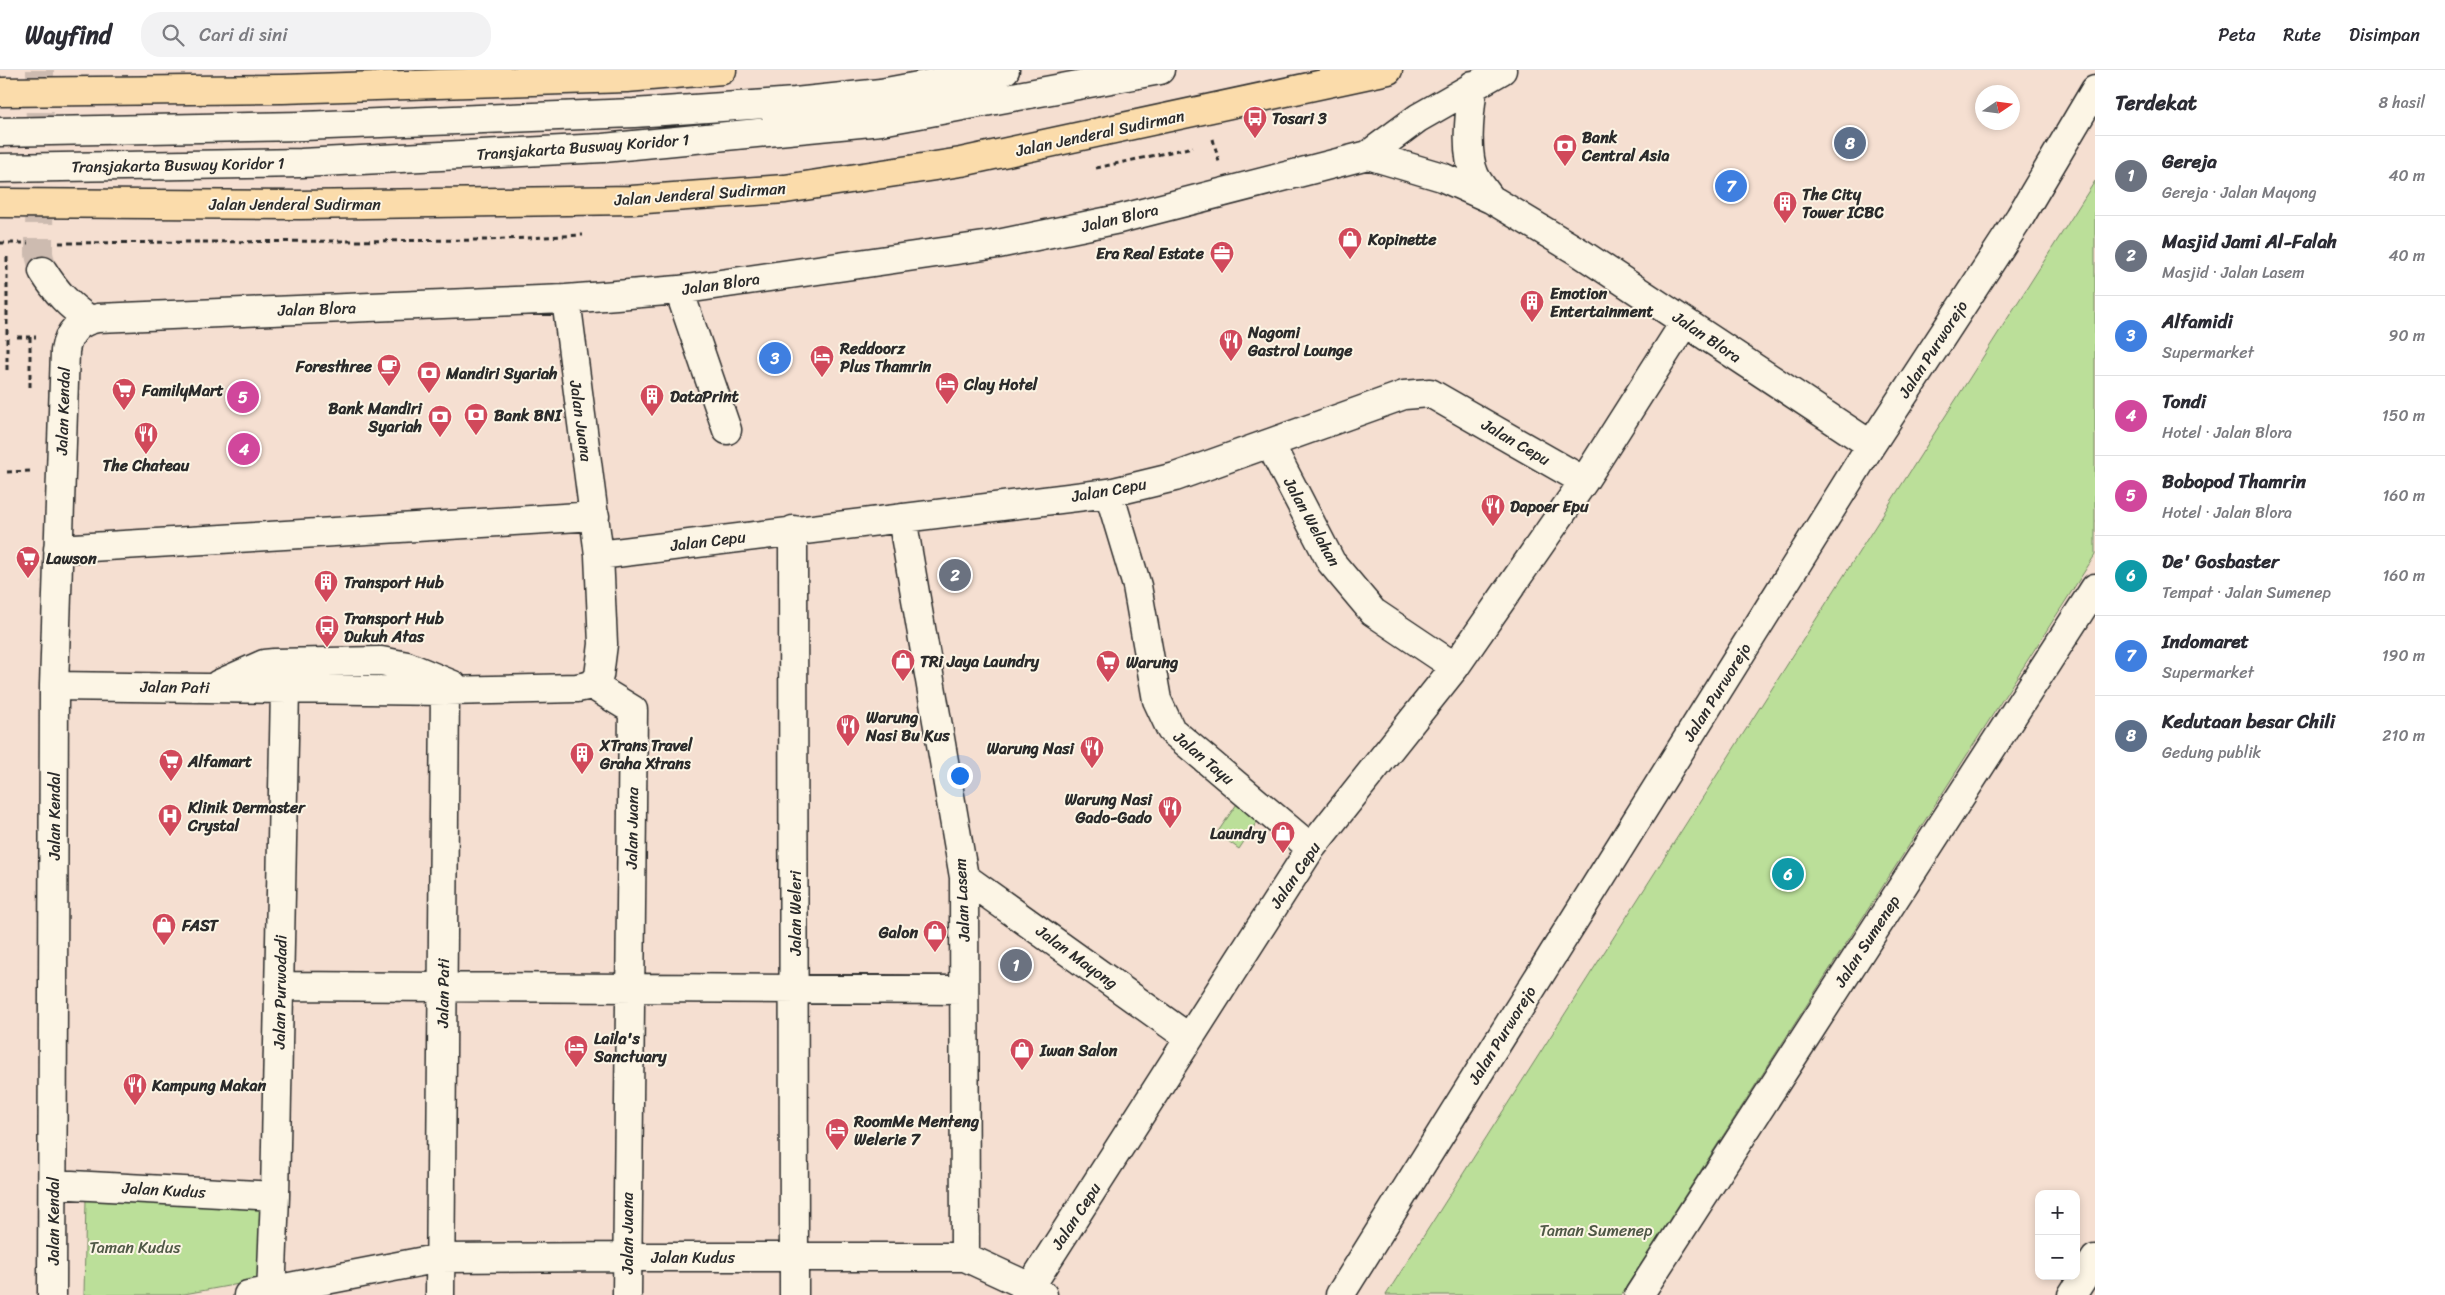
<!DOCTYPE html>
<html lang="id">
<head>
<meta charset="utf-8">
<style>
	:root { --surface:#fff; --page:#f2f2f3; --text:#2b2b33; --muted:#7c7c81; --line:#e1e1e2; --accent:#0b8043 }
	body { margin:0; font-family:Sriracha,sans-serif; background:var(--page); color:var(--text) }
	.controls { position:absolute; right:15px; bottom:15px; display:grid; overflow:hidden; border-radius:10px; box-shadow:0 2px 8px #0003 }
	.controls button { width:45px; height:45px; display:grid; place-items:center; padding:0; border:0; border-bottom:1px solid var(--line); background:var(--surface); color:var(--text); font:25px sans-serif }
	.compass { position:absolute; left:1975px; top:15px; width:45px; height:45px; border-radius:50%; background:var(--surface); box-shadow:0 2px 8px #0003; rotate:77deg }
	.you { position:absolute; left:959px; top:705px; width:18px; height:18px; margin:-12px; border:4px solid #fff; border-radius:50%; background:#1a73e8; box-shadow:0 0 0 8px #1a73e833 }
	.badge { display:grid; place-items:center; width:32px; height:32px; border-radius:50%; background:var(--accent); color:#fff; font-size:16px; font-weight:700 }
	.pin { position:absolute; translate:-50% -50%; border:2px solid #fff; box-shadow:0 1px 5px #0006 }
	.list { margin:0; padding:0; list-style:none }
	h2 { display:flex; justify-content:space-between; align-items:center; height:65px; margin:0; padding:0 20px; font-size:21px }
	h2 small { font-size:16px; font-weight:400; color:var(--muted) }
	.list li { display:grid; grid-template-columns:32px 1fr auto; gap:15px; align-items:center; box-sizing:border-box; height:80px; padding:0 20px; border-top:1px solid var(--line) }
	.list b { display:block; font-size:19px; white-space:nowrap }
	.list p { margin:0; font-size:16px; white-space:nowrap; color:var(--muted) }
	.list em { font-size:16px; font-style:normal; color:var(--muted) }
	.icon { flex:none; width:28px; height:28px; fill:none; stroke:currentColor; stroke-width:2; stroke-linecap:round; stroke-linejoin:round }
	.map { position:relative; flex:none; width:2095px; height:1225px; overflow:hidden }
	header { display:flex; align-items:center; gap:30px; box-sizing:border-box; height:70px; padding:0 25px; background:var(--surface); border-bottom:1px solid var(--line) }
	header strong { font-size:24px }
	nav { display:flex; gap:28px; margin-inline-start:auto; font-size:18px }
	.search { width:350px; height:45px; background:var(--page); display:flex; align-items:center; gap:12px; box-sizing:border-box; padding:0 18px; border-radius:20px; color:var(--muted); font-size:19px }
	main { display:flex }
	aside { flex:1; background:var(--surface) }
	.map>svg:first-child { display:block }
</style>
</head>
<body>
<header>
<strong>Wayfind</strong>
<div class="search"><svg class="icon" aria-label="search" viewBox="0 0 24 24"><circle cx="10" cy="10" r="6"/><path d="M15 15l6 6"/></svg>Cari di sini</div>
<nav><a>Peta</a><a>Rute</a><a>Disimpan</a></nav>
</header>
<main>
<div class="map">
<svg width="2095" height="1225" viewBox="0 0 2095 1225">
	<rect width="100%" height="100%" fill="#f5dfd1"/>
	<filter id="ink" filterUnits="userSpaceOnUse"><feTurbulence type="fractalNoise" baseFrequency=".02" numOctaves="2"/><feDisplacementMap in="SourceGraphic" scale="10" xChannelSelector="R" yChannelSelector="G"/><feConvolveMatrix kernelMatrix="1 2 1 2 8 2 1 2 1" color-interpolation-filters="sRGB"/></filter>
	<g filter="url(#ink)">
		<path fill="#bbdf99" stroke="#738562" d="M2095,111V485L1621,1225H1386Z
			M1241,728L1263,743L1239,779L1217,763Z
			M86,1128L262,1132L261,1210L179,1225H84Z"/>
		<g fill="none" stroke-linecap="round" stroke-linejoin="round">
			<path stroke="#cdbbb0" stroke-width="28" stroke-dasharray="28 14" stroke-linecap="butt" d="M40,0L39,184L43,201"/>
			<defs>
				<path id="minor" d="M1473,15C1470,41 1464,82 1475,106C1479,114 1486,122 1491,129
					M0,62L303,56L634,43L795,32L881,23L1005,0
					M1368,85L1442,107L1491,129L1579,182L1871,375
					M0,98L301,93L603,78L881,51L1160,0
					M43,201C56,222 69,236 90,250
					M679,220L727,360
					M566,229L599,485L603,574L599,606L592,615
					M1270,374L1331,492L1373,542L1455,597
					M1109,423L1137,516L1157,630L1171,660L1311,778
					M902,448L964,807L965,1187
					M793,460L794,1225
					M58,479L595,446
					M599,485L1109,423L1175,407L1404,325L1430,323L1584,411
					M219,614L264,594L274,593L381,591L407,596L453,615
					M592,615L633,640L627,1225
					M54,616L445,621L577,618L592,615
					M964,807L1189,968
					M280,916L964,920
					M53,1114L275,1126
					M52,1225L54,616L65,281C68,262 79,251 98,248L566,229L679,220L998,174L1119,149L1368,85L1418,48L1502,0
					M248,1225L440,1188L626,1187H965L1030,1217L1043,1225
					M271,1225L275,1126L285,619
					M440,1225L445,621
					M1025,1225L1311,778L1455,597L1584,411L1685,252
					M1340,1225L1871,375L2020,147L2095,20
					M1639,1225L2095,518
					M2072,1225L2095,1189"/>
				<path id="major" d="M0,22L283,19L626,8L722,0
					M0,133L300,135L632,130L785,119L961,92L1388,0"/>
			</defs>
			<use href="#minor" stroke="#2b2b2b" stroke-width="31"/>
			<use href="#major" stroke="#2b2b2b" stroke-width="31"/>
			<path stroke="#2b2b2b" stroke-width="3" stroke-dasharray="5 4" stroke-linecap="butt" d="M1213,69L1219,92
				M1096,98L1193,77
				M0,173H28
				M59,173L487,170L583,165
				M7,187V300
				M17,267H30
				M30,317V267H36
				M7,402L30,401"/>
			<use href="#minor" stroke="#fcf5e5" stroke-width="28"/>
			<use href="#major" stroke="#fbdcab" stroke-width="28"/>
		</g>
	</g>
	<defs>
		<symbol id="bus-pin" viewBox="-11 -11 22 30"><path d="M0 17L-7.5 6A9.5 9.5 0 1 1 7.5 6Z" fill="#d1495b" stroke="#fcf5e5"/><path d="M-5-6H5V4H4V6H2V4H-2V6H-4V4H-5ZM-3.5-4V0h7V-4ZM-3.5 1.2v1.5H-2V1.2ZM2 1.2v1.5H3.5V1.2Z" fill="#fff"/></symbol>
		<symbol id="bank-pin" viewBox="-11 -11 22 30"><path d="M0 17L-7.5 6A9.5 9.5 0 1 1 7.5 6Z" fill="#d1495b" stroke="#fcf5e5"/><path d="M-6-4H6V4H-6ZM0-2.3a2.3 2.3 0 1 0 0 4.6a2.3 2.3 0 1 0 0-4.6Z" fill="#fff"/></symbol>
		<symbol id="building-pin" viewBox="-11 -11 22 30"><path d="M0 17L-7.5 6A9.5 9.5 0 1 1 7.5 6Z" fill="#d1495b" stroke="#fcf5e5"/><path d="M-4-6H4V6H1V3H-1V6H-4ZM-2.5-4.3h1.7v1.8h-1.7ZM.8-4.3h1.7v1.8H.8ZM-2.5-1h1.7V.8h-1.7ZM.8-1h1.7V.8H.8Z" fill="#fff"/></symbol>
		<symbol id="shop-pin" viewBox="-11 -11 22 30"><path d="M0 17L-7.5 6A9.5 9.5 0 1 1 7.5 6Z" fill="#d1495b" stroke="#fcf5e5"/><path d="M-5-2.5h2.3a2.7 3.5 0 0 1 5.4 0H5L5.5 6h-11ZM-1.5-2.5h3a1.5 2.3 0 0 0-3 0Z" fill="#fff"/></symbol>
		<symbol id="office-pin" viewBox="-11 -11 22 30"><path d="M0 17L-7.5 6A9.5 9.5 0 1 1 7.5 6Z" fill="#d1495b" stroke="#fcf5e5"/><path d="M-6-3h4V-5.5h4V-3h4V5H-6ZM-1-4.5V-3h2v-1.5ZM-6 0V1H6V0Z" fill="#fff"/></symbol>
		<symbol id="restaurant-pin" viewBox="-11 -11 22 30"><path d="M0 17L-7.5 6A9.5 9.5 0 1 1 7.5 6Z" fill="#d1495b" stroke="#fcf5e5"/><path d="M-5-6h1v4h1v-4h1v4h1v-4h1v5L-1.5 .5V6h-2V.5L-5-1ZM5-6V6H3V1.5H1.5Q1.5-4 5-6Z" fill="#fff"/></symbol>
		<symbol id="hotel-pin" viewBox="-11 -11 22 30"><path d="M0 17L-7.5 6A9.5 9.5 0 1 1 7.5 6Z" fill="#d1495b" stroke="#fcf5e5"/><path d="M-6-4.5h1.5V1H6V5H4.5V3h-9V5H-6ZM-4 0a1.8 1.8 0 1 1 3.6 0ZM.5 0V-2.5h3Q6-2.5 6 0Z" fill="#fff"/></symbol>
		<symbol id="cafe-pin" viewBox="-11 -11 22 30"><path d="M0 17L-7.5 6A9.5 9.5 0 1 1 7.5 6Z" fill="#d1495b" stroke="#fcf5e5"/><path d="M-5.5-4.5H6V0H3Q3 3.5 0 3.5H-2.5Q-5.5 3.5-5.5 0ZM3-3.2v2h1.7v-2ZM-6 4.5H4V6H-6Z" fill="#fff"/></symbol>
		<symbol id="supermarket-pin" viewBox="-11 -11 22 30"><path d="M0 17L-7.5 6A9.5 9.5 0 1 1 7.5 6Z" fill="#d1495b" stroke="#fcf5e5"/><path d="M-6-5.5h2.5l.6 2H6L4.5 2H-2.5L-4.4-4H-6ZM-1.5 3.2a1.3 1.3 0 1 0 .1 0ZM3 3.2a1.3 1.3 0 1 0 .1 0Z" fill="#fff"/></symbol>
		<symbol id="hospital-pin" viewBox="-11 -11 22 30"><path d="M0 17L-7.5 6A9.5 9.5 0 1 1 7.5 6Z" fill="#d1495b" stroke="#fcf5e5"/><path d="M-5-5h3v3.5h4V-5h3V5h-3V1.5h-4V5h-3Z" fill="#fff"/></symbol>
	</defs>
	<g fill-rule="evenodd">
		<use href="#bus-pin" x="1241" y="34" width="28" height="38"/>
		<use href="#bank-pin" x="1551" y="62" width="28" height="38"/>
		<use href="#building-pin" x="1771" y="119" width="28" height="38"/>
		<use href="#shop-pin" x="1336" y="155" width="28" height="38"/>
		<use href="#office-pin" x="1208" y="169" width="28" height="38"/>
		<use href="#building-pin" x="1518" y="218" width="28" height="38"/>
		<use href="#restaurant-pin" x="1217" y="257" width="28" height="38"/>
		<use href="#hotel-pin" x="808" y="273" width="28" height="38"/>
		<use href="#cafe-pin" x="375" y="282" width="28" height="38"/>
		<use href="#bank-pin" x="415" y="289" width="28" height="38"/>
		<use href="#hotel-pin" x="933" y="300" width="28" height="38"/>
		<use href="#supermarket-pin" x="110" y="306" width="28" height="38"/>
		<use href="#building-pin" x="638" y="312" width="28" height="38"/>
		<use href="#bank-pin" x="462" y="331" width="28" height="38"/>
		<use href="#bank-pin" x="426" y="333" width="28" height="38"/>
		<use href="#restaurant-pin" x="132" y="350" width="28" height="38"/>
		<use href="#restaurant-pin" x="1479" y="422" width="28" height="38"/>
		<use href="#supermarket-pin" x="14" y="474" width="28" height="38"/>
		<use href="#building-pin" x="312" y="498" width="28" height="38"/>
		<use href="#bus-pin" x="313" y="543" width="28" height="38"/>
		<use href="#shop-pin" x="889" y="577" width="28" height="38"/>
		<use href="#supermarket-pin" x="1094" y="578" width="28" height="38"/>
		<use href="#restaurant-pin" x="834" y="642" width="28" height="38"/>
		<use href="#restaurant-pin" x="1078" y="664" width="28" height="38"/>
		<use href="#building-pin" x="568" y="670" width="28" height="38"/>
		<use href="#supermarket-pin" x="157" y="677" width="28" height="38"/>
		<use href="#restaurant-pin" x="1156" y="724" width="28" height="38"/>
		<use href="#hospital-pin" x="156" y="732" width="28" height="38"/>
		<use href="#shop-pin" x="1269" y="749" width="28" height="38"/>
		<use href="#shop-pin" x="150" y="841" width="28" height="38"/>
		<use href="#shop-pin" x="921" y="848" width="28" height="38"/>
		<use href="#hotel-pin" x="562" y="963" width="28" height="38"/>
		<use href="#shop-pin" x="1008" y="966" width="28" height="38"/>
		<use href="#restaurant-pin" x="121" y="1001" width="28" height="38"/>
		<use href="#hotel-pin" x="823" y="1046" width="28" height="38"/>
	</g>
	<g text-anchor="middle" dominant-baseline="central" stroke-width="4" stroke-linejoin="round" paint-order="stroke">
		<g font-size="16" font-weight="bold" fill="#2b2b2b" stroke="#fcf5e5" text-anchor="start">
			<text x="1272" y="48">Tosari 3</text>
			<text x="1582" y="67">Bank<tspan x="1582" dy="18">Central Asia</tspan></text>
			<text x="1802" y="124">The City<tspan x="1802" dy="18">Tower ICBC</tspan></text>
			<text x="1368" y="169">Kopinette</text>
			<text x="1204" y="183" text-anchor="end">Era Real Estate</text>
			<text x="1550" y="223">Emotion<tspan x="1550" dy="18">Entertainment</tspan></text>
			<text x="1248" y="262">Nagomi<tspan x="1248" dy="18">Gastrol Lounge</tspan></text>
			<text x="840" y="278">Reddoorz<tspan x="840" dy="18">Plus Thamrin</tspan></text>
			<text x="372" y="296" text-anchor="end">Foresthree</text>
			<text x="446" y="303">Mandiri Syariah</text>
			<text x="964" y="314">Clay Hotel</text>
			<text x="142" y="320">FamilyMart</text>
			<text x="670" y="326">DataPrint</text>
			<text x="422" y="338" text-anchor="end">Bank Mandiri<tspan x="422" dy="18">Syariah</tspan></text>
			<text x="494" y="345">Bank BNI</text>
			<text x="146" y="395" text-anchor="middle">The Chateau</text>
			<text x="1510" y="436">Dapoer Epu</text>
			<text x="46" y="488">Lawson</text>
			<text x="344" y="512">Transport Hub</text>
			<text x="344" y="548">Transport Hub<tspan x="344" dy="18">Dukuh Atas</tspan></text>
			<text x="920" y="591">TRi Jaya Laundry</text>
			<text x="1126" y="592">Warung</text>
			<text x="866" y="647">Warung<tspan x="866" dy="18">Nasi Bu Kus</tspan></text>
			<text x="600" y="675">XTrans Travel<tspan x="600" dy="18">Graha Xtrans</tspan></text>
			<text x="1074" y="678" text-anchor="end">Warung Nasi</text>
			<text x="188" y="691">Alfamart</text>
			<text x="1152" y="729" text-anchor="end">Warung Nasi<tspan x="1152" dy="18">Gado-Gado</tspan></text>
			<text x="188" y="737">Klinik Dermaster<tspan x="188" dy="18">Crystal</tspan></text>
			<text x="1266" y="763" text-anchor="end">Laundry</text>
			<text x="182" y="855">FAST</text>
			<text x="918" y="862" text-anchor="end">Galon</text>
			<text x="594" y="968">Laila's<tspan x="594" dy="18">Sanctuary</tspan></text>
			<text x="1040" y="980">Iwan Salon</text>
			<text x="152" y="1015">Kampung Makan</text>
			<text x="854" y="1051">RoomMe Menteng<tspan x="854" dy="18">Welerie 7</tspan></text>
		</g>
		<g font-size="16" fill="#2b2b2b" stroke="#fcf5e5">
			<text transform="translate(1100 63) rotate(-12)">Jalan Jenderal Sudirman</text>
			<text transform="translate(583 77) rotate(-4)">Transjakarta Busway Koridor 1</text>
			<text transform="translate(178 95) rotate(-1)">Transjakarta Busway Koridor 1</text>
			<text transform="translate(700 124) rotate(-4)">Jalan Jenderal Sudirman</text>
			<text x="295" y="134">Jalan Jenderal Sudirman</text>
			<text transform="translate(1120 148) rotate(-13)">Jalan Blora</text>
			<text transform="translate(721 214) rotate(-8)">Jalan Blora</text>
			<text transform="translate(317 239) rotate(-2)">Jalan Blora</text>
			<text transform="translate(1707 267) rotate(34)">Jalan Blora</text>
			<text transform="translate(1933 279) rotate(-57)">Jalan Purworejo</text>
			<text transform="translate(63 341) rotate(-88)">Jalan Kendal</text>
			<text transform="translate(581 351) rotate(82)">Jalan Juana</text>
			<text transform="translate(1516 372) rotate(30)">Jalan Cepu</text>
			<text transform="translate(1109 420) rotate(-10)">Jalan Cepu</text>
			<text transform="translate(1312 452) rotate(61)">Jalan Welahan</text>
			<text transform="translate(708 471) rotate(-7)">Jalan Cepu</text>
			<text transform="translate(175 617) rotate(1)">Jalan Pati</text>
			<text transform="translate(1717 622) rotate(-58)">Jalan Purworejo</text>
			<text transform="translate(1204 688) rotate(40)">Jalan Tayu</text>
			<text transform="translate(54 746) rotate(-90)">Jalan Kendal</text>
			<text transform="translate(632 758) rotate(-89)">Jalan Juana</text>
			<text transform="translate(1295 805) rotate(-56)">Jalan Cepu</text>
			<text transform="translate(962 830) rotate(-93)">Jalan Lasem</text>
			<text transform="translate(795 843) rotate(-90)">Jalan Weleri</text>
			<text transform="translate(1867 871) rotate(-57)">Jalan Sumenep</text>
			<text transform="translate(1077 887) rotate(36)">Jalan Mayong</text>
			<text transform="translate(280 922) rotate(-89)">Jalan Purwodadi</text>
			<text transform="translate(443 923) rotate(-89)">Jalan Pati</text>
			<text transform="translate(1502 965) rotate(-58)">Jalan Purworejo</text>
			<text transform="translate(164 1120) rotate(3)">Jalan Kudus</text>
			<text transform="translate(1076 1146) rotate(-57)">Jalan Cepu</text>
			<text transform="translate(53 1151) rotate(-90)">Jalan Kendal</text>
			<text transform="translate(627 1163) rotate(-90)">Jalan Juana</text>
			<text x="693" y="1187">Jalan Kudus</text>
		</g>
		<g font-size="16" fill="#4f5846" stroke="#fcf5e5">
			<text x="1596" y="1160">Taman Sumenep</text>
			<text x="135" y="1177">Taman Kudus</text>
		</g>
	</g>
</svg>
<div class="controls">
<button>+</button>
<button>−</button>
</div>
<svg class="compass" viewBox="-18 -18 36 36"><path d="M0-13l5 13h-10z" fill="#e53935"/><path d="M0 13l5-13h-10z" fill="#7c7c81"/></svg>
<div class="you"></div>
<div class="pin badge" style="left:1016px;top:895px;background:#6b7280">1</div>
<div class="pin badge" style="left:955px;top:505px;background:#6b7280">2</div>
<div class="pin badge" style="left:775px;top:288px;background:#3f7fe0">3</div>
<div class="pin badge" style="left:244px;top:379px;background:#d1479c">4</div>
<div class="pin badge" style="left:243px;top:327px;background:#d1479c">5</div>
<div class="pin badge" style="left:1788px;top:804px;background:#0f9aa8">6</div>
<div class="pin badge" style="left:1731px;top:116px;background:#3f7fe0">7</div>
<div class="pin badge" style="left:1850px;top:73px;background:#5c6f8a">8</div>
</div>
<aside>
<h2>Terdekat<small>8 hasil</small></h2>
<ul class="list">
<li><span class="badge" style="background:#6b7280">1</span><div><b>Gereja</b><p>Gereja · Jalan Mayong</p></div><em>40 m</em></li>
<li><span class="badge" style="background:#6b7280">2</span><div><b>Masjid Jami Al-Falah</b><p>Masjid · Jalan Lasem</p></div><em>40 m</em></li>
<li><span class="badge" style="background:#3f7fe0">3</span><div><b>Alfamidi</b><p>Supermarket</p></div><em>90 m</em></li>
<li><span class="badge" style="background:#d1479c">4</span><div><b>Tondi</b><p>Hotel · Jalan Blora</p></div><em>150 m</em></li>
<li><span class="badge" style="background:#d1479c">5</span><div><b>Bobopod Thamrin</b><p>Hotel · Jalan Blora</p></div><em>160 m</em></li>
<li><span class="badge" style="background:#0f9aa8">6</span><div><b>De' Gosbaster</b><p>Tempat · Jalan Sumenep</p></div><em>160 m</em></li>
<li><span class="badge" style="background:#3f7fe0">7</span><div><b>Indomaret</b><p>Supermarket</p></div><em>190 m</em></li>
<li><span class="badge" style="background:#5c6f8a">8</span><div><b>Kedutaan besar Chili</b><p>Gedung publik</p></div><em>210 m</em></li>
</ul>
</aside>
</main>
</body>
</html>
